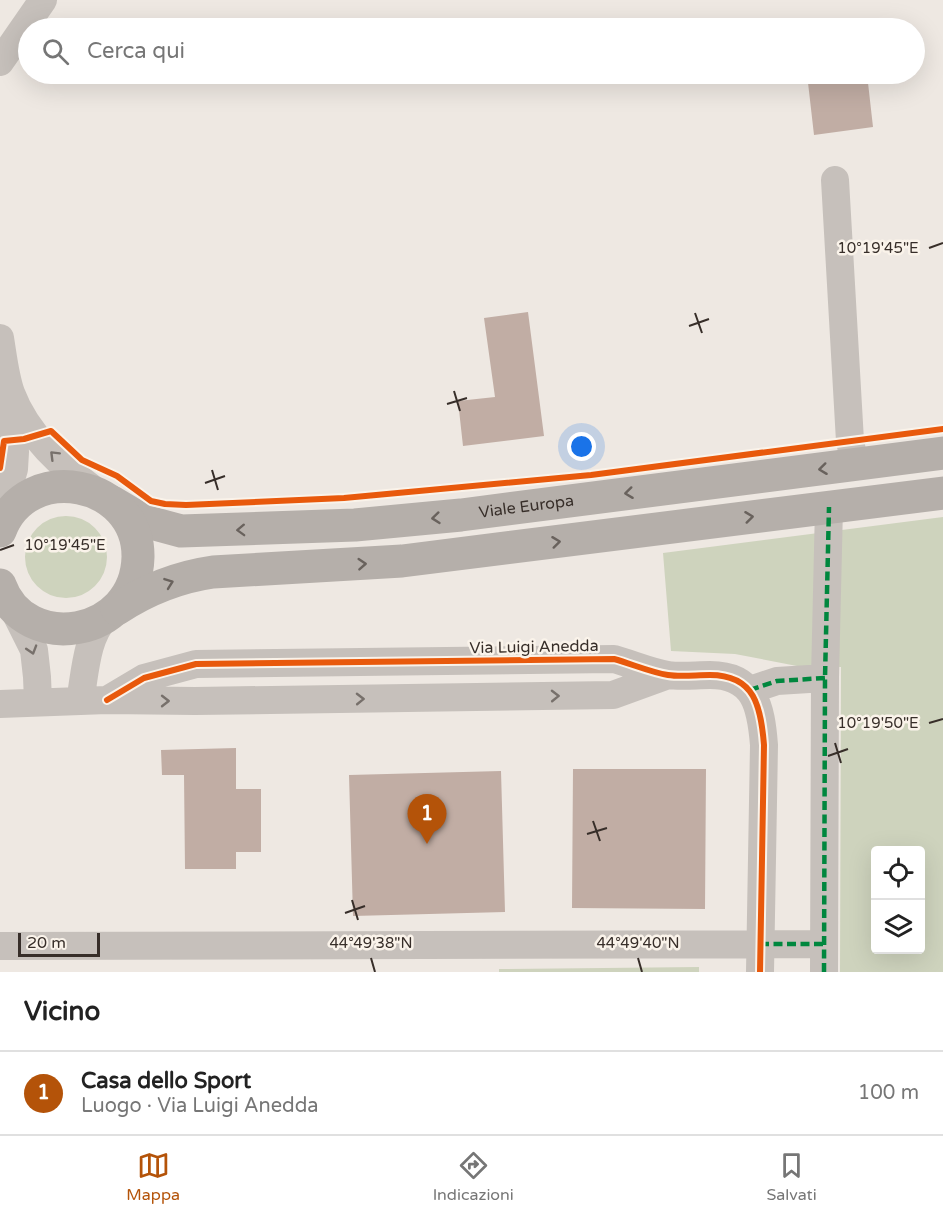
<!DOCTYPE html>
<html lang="it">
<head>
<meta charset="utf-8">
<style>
	:root { --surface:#fff; --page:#f6f6f6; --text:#222; --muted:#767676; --line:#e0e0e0; --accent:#b45309 }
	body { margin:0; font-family:"Varela Round",sans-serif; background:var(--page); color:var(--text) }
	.controls { position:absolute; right:18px; bottom:18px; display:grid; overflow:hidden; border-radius:6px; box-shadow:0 6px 24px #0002 }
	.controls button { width:54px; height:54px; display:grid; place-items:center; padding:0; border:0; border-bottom:2px solid var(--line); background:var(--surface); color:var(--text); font:30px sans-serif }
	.scale { position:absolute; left:18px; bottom:15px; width:82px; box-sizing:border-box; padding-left:6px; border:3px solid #372e29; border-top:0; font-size:16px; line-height:21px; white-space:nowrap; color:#372e29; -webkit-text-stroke:4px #faf3ea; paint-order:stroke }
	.you { position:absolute; left:582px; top:447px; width:21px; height:21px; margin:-15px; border:4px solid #fff; border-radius:50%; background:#1a73e8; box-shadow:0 0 0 9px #1a73e833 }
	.badge { display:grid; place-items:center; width:39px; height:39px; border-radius:50%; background:var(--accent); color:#fff; font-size:20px; font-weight:700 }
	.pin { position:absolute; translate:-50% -50px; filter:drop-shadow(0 2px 3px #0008) }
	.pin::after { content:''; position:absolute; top:32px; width:21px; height:18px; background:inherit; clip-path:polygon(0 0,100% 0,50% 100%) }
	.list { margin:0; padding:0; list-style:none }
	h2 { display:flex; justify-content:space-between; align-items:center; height:78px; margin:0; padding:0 24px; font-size:26px }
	h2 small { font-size:20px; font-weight:400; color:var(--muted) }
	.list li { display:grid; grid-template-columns:39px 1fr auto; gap:18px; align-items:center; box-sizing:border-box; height:84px; padding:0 24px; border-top:2px solid var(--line) }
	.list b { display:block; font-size:22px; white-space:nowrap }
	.list p { margin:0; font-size:20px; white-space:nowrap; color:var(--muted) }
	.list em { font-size:20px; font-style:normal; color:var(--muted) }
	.icon { flex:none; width:33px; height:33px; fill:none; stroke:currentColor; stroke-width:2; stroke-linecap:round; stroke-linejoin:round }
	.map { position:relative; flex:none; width:943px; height:972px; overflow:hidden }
	.search { position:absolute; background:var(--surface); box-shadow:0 6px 24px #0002; left:18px; right:18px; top:18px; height:66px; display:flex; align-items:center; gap:15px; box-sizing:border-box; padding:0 21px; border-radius:33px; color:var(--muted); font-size:22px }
	.sheet { height:162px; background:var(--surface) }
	nav { display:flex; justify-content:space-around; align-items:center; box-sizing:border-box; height:84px; border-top:2px solid var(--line); background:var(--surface); font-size:16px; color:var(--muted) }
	nav a { display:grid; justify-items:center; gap:3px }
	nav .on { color:var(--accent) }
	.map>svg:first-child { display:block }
</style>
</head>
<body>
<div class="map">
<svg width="943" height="972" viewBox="0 0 943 972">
	<rect width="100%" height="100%" fill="#eee8e2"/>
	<path fill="#ced3bd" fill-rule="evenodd" d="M25 557a41 41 0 1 1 82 0a41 41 0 1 1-82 0Z
		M943,517V972H840L841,667L797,666L735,654L671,651L663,553ZM876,850H920V950H876Z
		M699,967V972H499V969Z"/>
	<path fill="#c1ada4" d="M807,74H867L873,127L814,135Z
		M528,312L544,436L463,446L458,401L495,397L484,318Z
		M236,748V789H261V852H236V869H185L184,775H162L161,750Z
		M573,769H706L705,909L572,908Z
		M501,771L505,912L353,916L349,775Z"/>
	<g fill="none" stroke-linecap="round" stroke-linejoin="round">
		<path stroke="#c6c0bb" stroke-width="28" d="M0,62L43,0
			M835,180L850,441L855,465
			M0,338C3,356 5,376 11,393C27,436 63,467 98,493
			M10,402L15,452L14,469L9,486L10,512
			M11,604L34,650L37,677L38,701
			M750,690L777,681L825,678
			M107,700L144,678L196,664L614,659C632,664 650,672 668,675C681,677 696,675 710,675C755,675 761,707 764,745L760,972
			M80,701C85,675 86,637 105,618
			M0,704L107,700L195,701L613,695L668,675
			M0,946L824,944
			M824,972L825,678L829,507"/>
		<g stroke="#b5afaa" stroke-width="33">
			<path id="s1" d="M112,502L144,521L181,531L355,525L461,515L943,453"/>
			<path d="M0,531C27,458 139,481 138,557C136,638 25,655 0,585"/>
			<path d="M117,609C146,590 178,577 213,572L402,561L943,493"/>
		</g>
		<path stroke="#00873e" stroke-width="4.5" stroke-dasharray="9 4.5" stroke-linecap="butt" d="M750,690L777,681L825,678
			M760,944H824
			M824,972L825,678L829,507"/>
		<defs>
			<path id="cycleway" d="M0,468L4,441L24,439L51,431L82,460L117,476L151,501L165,504L186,505L344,498L591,475L943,429
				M107,700L144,678L196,664L614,659C632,664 650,672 668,675C681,677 696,675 710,675C755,675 761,707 764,745L760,972"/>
		</defs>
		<use href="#cycleway" stroke="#faf3ea" stroke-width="10"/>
		<use href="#cycleway" stroke="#e8590c" stroke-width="6"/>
	</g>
	<defs><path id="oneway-chevron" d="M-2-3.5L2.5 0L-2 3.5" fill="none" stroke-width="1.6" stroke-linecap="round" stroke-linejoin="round" transform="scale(1.5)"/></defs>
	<g stroke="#77706b">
		<use href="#oneway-chevron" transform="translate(54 455) rotate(-135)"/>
		<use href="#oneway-chevron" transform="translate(32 650) rotate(73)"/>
		<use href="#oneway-chevron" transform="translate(555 696) rotate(-1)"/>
		<use href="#oneway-chevron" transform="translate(360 699) rotate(-1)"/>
		<use href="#oneway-chevron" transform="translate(165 701)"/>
	</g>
	<g stroke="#69625d">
		<use href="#oneway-chevron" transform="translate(823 469) rotate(173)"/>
		<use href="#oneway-chevron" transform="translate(629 493) rotate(173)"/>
		<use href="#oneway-chevron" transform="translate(749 517) rotate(-7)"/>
		<use href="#oneway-chevron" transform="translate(436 518) rotate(174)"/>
		<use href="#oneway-chevron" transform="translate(241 530) rotate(178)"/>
		<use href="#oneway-chevron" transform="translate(556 542) rotate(-7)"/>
		<use href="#oneway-chevron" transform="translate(362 564) rotate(-4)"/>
		<use href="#oneway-chevron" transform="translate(169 583) rotate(-20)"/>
	</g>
	<path fill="none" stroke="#372e29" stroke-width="2" d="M929,248L943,243M695,313L702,333M689,326L709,319M454,391L460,411M447,404L467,398M212,470L218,490M205,483L225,476M0,550L14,545M929,723L943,719M835,743L841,763M828,756L848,749M593,821L600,841M587,834L607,828M352,900L358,920M345,913L365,906M371,958L375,972M638,958L642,972"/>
	<g text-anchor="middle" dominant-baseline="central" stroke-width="5" stroke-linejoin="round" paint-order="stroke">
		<g font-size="16" fill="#372e29" stroke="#faf3ea">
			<text stroke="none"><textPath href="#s1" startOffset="422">Viale Europa</textPath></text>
			<text transform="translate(534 647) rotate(-1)">Via Luigi Anedda</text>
		</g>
	</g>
	<g font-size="15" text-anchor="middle" fill="#372e29" stroke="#faf3ea" stroke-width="5" stroke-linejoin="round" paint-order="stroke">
		<text x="878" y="253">10°19'45"E</text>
		<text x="65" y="550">10°19'45"E</text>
		<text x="878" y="728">10°19'50"E</text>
		<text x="371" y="948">44°49'38"N</text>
		<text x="638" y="948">44°49'40"N</text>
	</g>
</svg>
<div class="controls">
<button><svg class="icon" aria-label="locate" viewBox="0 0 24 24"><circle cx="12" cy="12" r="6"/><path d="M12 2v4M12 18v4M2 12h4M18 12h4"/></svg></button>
<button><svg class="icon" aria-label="layers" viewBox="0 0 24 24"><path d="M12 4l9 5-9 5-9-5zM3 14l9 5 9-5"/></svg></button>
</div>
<div class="scale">20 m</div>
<div class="you"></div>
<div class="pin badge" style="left:427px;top:844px">1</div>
<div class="search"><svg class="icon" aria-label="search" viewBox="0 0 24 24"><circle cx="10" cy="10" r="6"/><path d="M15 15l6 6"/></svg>Cerca qui</div>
</div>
<section class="sheet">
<h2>Vicino<small></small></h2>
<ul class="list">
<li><span class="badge">1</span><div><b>Casa dello Sport</b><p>Luogo · Via Luigi Anedda</p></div><em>100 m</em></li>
</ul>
</section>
<nav>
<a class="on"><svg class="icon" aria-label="map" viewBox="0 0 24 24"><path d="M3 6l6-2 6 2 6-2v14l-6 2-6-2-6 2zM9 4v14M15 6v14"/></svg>Mappa</a>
<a><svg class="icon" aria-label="directions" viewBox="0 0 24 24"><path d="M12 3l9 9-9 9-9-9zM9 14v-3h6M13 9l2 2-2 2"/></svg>Indicazioni</a>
<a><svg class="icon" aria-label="saved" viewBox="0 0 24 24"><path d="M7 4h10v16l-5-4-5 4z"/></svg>Salvati</a>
</nav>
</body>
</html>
